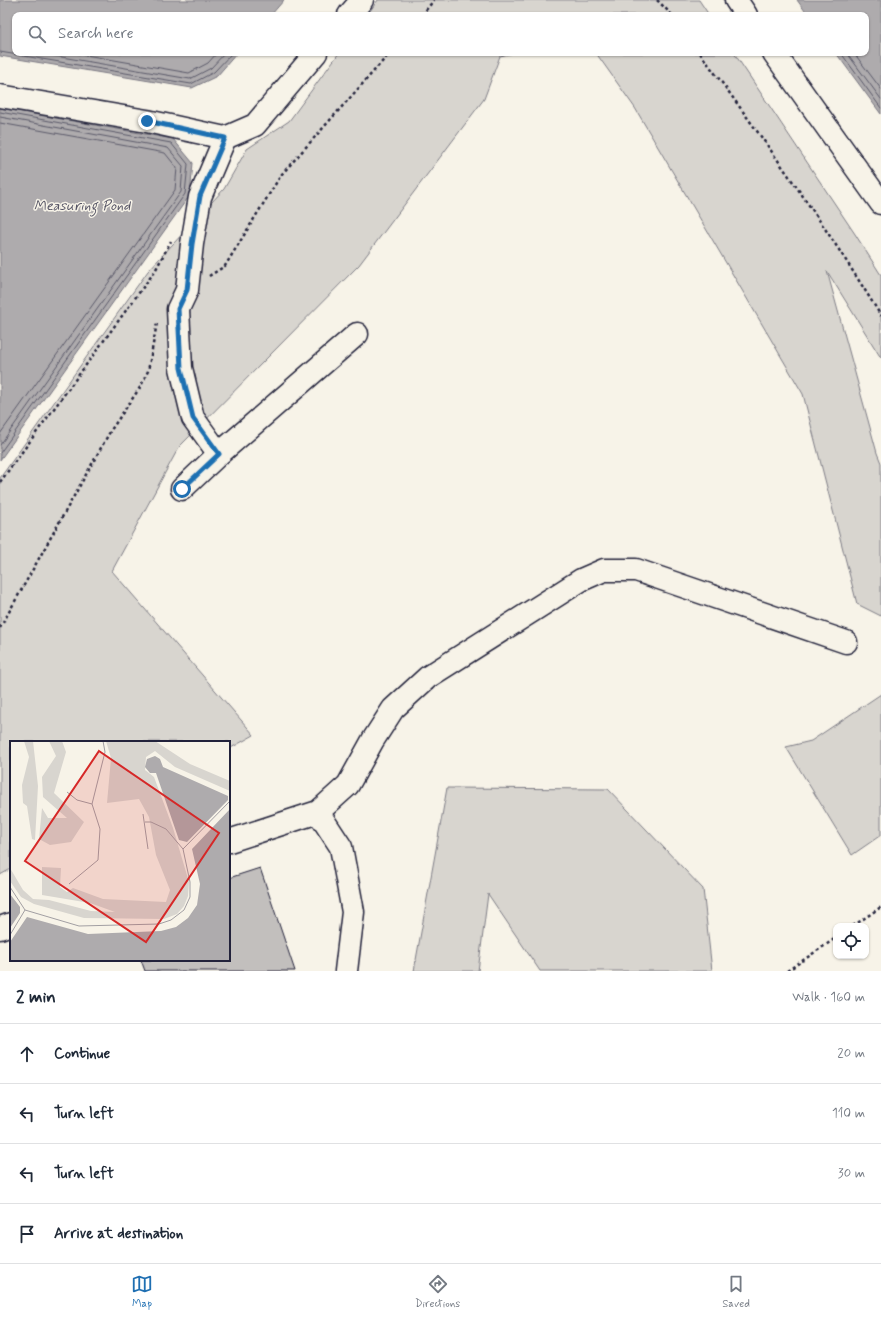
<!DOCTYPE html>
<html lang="en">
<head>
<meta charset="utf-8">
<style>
	:root { --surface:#fff; --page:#f2f2f3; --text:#1f2937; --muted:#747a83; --line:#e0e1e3; --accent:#1f6fb2 }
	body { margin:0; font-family:Mynerve,sans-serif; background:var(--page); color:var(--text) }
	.controls { position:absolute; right:12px; bottom:12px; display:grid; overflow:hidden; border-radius:8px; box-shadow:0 1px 3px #0004 }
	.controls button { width:36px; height:36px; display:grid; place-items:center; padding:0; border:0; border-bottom:1px solid var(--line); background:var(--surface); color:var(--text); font:20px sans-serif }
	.stop { position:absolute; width:12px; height:12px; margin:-9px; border:3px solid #1f6fb2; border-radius:50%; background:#fff }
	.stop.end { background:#1f6fb2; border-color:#fff; box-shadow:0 1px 4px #0008 }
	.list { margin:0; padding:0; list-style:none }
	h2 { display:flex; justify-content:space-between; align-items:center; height:52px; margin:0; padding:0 16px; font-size:17px }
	h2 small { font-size:13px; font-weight:400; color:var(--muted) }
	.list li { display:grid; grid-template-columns:26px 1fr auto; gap:12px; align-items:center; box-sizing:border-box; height:60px; padding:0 16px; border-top:1px solid var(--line) }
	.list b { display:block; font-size:15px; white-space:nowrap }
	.list em { font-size:13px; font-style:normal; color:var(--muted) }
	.icon { flex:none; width:22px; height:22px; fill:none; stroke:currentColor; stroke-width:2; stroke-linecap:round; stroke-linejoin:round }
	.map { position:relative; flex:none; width:881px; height:971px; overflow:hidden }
	.search { position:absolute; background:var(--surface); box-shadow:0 1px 3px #0004; left:12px; right:12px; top:12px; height:44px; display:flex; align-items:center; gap:10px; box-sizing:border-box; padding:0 14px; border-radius:8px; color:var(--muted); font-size:15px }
	.sheet { height:292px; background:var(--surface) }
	nav { display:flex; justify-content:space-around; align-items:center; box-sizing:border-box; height:56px; border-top:1px solid var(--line); background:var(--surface); font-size:11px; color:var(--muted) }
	nav a { display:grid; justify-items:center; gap:2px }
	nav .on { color:var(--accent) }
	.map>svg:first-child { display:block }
</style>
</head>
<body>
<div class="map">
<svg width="881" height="971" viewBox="0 0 881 971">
	<rect width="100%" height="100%" fill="#f7f3e8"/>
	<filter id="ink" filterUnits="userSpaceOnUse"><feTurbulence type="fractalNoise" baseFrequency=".025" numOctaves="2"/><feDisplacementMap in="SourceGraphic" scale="8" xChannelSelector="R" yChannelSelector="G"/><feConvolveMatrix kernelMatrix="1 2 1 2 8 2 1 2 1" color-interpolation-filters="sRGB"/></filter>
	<g filter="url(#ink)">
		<path fill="#d8d5cf" stroke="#7d7c85" d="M378,0H699L709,15H367Z
			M339,53H514L500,56L484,99L359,265L179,447L112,571L254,735L229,749V742H11V869L0,875V478L148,271L224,189L247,149L289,121Z
			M596,53H734L855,234L881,275V358L827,271L877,453L881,463V616L857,604L803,394L635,108Z
			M881,694V835L852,855L786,747L811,741Z
			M447,788L608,789L703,889L712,971H540L488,894L478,971H414Z"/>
		<path fill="#aeabad" stroke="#76747f" d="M0,0H284L271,15H15V53H237L217,76L192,88L0,56Z
			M797,0H881V114L836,53H866V15H808Z
			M0,108L173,139L193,163L190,195L0,460Z"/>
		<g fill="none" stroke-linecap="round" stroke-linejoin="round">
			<path stroke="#5a5969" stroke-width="1" d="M0,52L191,84L214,72L232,53
				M38,53L190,79L211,68L225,53
				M74,53L189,73L208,63L217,53
				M841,53L881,108
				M847,53L881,99
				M854,53L881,89
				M0,112L171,143L188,164L185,194L0,453
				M0,117L168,148L183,166L181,192L0,445
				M0,123L165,153L177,168L175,190L0,434"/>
		</g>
		<path fill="#c2bfbd" stroke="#22223b" d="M260,868L295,971H145L141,960H229V878Z"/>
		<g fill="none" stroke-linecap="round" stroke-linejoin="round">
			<defs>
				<path id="minor" d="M736,0L746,15
					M349,15L362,0
					M774,53L881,203
					M0,96L147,121L225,138L255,125L316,53
					M219,454L193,418L181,368L178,309L187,290L192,244L200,197L225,138
					M182,489L219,454L357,334
					M318,812L341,847L353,912L346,971
					M229,841L318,812L348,785L373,740L393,709L428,677L581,580L604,570H636L846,642
					M0,928L11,924"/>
			</defs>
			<use href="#minor" stroke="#22223b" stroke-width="25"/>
			<path stroke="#22223b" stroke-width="2.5" stroke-dasharray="3 3" stroke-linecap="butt" d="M657,0L672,15
				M422,15L434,0
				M700,53C763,138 826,226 881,316
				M209,276L225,266L281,175L390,53
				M0,482L155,271L171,241
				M0,628L111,430L141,386L148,371L157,323
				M853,926L881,907
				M787,971L836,938"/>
			<use href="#minor" stroke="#f7f3e8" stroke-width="22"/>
		</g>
	</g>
	<g fill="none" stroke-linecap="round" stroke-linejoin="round" filter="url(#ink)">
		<path stroke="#1f6fb2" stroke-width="5" d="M147,121L225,138L200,196L192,244L187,290L178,309L181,368L193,418L219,454L182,489"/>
	</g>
	<g text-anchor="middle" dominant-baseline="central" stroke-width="3" stroke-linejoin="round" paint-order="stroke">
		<g font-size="14" font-style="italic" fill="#535263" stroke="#f7f3e8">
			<text x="82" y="206">Measuring Pond</text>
		</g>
	</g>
	<g transform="translate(10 741)">
		<rect width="220" height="220" fill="#f7f3e8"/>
		<path d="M14,0H23L28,45L25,99L22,98L17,65L13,62L12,44L19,16ZM39,0H52L56,11L44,52L74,81L61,101L40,104L29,98L32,67L38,77H57L33,56L32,36L46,15ZM96,0H145L180,23L220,40V50L165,26L145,10L136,16L135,29L144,36L163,87L179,141L178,155L174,165L167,173L154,178L74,177L24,163L11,156L0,140V127L13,149L23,158L39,159L81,170L105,171L80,162L32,154V126L51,127L50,146L57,151L63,147L93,158L156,161L160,149L146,114L139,76L129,58L97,62L101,17Z" fill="#d8d5cf"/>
		<path d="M145,15L150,18L153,26L218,55V59L177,101L169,99L146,32H140L135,26L137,18ZM220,68V220H0V201L17,176L78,193L151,190L166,186L178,177L187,164L190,143L182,108ZM0,153L10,166V172L0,187Z" fill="#aeabad"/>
		<path fill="none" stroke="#a29fa3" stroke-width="1" d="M57,51L67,59L82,63M133,73L138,108M135,81H141L156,88L173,108M59,143L88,119L90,88L82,63L95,11L93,0M0,146L15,169M0,194L15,169L69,185L149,183L161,179L174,169L180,156V141L173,108L220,60"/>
		<path fill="#d62828" fill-opacity="0.15" stroke="#d62828" stroke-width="2" d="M89,10L209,92L136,201L15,120Z"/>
		<rect width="220" height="220" fill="none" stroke="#22223b" stroke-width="2"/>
	</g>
</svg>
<div class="controls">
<button><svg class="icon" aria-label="locate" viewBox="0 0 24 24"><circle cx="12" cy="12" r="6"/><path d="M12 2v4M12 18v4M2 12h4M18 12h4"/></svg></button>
</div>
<div class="stop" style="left:182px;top:489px"></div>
<div class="stop end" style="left:147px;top:121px"></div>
<div class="search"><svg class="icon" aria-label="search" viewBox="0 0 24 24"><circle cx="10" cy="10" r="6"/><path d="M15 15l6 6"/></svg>Search here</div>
</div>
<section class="sheet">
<h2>2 min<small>Walk · 160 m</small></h2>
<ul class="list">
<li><svg class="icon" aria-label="ahead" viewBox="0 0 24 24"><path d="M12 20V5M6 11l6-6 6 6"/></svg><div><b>Continue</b></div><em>20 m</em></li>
<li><svg class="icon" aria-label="left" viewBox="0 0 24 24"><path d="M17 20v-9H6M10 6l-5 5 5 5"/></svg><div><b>Turn left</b></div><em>110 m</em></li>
<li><svg class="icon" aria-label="left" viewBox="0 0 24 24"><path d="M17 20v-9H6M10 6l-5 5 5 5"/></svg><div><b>Turn left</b></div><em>30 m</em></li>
<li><svg class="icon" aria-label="arrive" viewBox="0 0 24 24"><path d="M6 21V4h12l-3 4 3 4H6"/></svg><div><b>Arrive at destination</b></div></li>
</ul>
</section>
<nav>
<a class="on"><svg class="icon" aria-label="map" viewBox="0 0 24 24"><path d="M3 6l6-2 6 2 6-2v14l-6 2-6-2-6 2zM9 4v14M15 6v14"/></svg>Map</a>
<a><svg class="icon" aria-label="directions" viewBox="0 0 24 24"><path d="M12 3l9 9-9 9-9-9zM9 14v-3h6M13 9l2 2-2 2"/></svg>Directions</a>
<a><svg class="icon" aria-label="saved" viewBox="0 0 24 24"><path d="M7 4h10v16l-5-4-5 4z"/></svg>Saved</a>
</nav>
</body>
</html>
